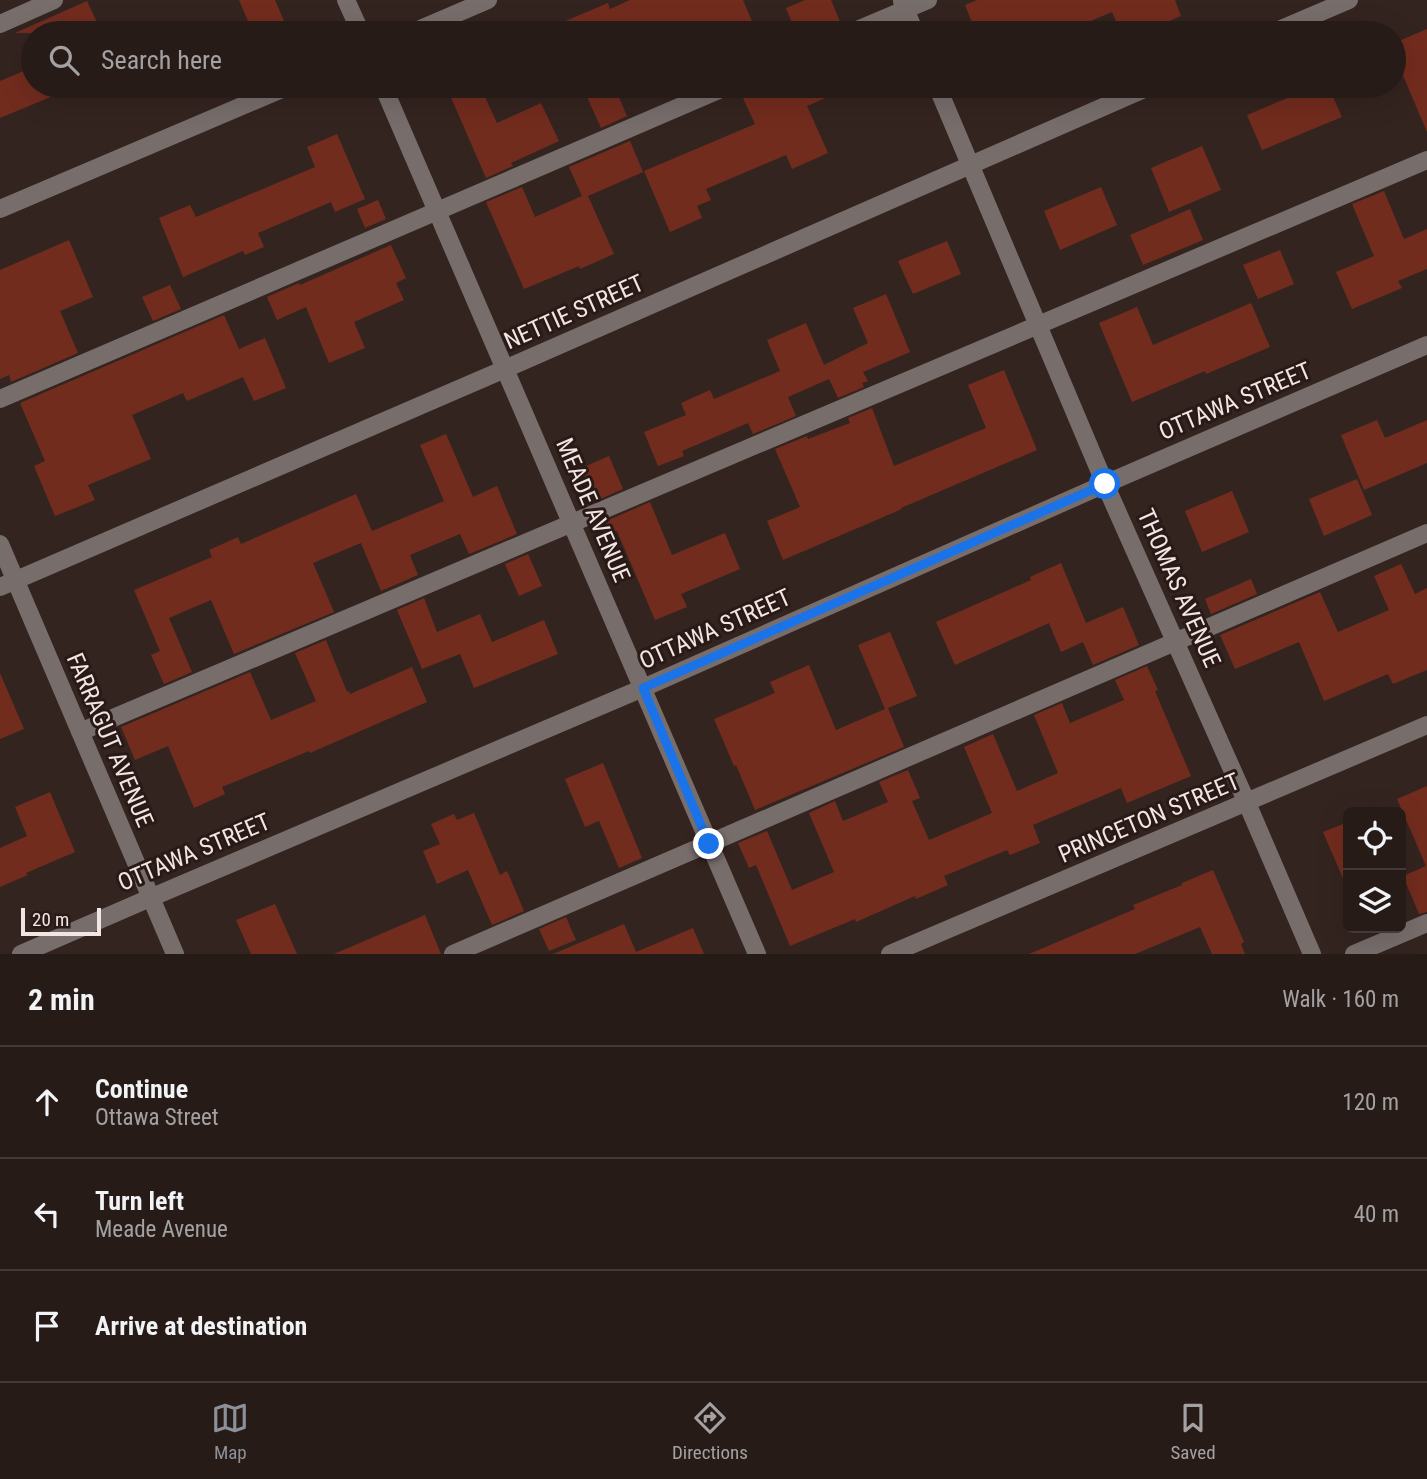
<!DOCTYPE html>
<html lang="en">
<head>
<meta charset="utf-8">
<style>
	:root { --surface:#271b18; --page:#2f2421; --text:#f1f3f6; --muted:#a4a1a2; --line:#433937; --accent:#8c9099 }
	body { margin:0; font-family:"Roboto Condensed",sans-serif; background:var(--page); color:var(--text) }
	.controls { position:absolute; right:21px; bottom:21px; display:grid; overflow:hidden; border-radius:10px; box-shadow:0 7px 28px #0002 }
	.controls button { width:63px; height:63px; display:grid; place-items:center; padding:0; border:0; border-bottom:2px solid var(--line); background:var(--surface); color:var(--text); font:35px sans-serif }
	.scale { position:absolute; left:21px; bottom:18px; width:80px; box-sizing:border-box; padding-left:7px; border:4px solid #f1e6e3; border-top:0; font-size:19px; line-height:24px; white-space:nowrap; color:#f1e6e3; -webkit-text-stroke:5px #2a1a17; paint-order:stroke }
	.stop { position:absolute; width:21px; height:21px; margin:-16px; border:5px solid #1a73e8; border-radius:50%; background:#fff }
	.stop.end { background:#1a73e8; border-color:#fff; box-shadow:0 2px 7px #0008 }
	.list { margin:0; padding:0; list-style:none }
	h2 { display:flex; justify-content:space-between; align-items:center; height:91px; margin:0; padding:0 28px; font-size:30px }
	h2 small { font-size:23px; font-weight:400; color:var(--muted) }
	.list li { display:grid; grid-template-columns:46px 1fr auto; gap:21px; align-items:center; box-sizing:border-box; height:112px; padding:0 28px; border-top:2px solid var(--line) }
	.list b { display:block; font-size:26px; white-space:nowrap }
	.list p { margin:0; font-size:23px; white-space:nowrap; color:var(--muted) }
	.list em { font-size:23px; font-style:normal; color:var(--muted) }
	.icon { flex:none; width:38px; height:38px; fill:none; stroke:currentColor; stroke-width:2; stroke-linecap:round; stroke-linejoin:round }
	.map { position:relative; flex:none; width:1427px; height:954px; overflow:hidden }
	.search { position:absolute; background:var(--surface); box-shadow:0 7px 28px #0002; left:21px; right:21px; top:21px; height:77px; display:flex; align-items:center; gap:18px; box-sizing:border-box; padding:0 24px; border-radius:38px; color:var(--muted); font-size:26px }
	.sheet { height:427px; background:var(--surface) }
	nav { display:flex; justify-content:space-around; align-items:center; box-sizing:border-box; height:98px; border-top:2px solid var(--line); background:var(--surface); font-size:19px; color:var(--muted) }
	nav a { display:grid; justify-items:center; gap:4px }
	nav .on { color:var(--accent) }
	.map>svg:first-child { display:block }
</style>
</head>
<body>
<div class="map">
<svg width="1427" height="954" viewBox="0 0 1427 954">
	<rect width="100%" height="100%" fill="#342420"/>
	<path fill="#722c1e" d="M239,0H275L284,21L253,33Z
		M630,0H743L754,26L737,33H537L608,3L610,9Z
		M805,0H831L841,24L819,33H796L786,8Z
		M977,0H1175L1181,16L1141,33H1121L1112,12L1062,33H976L965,5Z
		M87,1L102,33H15Z
		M1427,29V132L1394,54V43Z
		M33,67V86H77L0,118V81Z
		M446,86H480L497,123L541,103L559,141L511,163L513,166L486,178Z
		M614,86L627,116L601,128L587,97Z
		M766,86H854L807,106L828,153L792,169L786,155L706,189L711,200L697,206L702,218L670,232L644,171L755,124L742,96Z
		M1316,86H1328L1342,117L1262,150L1247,115Z
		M337,134L365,199L335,212L331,202L258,233L264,247L245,255L243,251L183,277L159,218L190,205L196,217L315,167L307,147Z
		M630,141L643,172L588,196L614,254L580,269L579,266L524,289L486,202L522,187L535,217L582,196L569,167Z
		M1202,146L1221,190L1169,212L1151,168Z
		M1101,187L1117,225L1060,250L1044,211Z
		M1384,191L1404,239L1427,229V269L1398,281L1402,288L1352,309L1336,272L1374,256L1352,204Z
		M378,200L386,219L365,228L357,209Z
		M1190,209L1203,240L1143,265L1130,235Z
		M69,240L93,297L60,311L78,353L11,382L9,375L0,379V270Z
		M947,241L961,274L913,294L898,261Z
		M391,245L406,278L396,283L404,300L354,322L365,348L329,363L306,307L277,320L267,297L299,283L300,285Z
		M1280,250L1294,284L1258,299L1243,265Z
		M170,285L181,309L153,321L142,297Z
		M886,294L910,352L863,372L868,381L862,383L864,387L838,398L829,379L788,397L796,416L753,434L748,423L682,451L684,456L658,466L644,432L686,415L681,403L710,390L714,399L780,371L767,340L806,323L824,365L868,343L853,308Z
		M1251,303L1270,347L1206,374L1205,371L1132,402L1099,323L1137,307L1153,345Z
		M224,315L239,349L265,338L286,388L254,401L243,377L187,401L183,393L132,415L151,459L88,485L95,500L55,516L34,466L45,461L20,403Z
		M1004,370L1037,450L901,508L902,509L783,560L767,521L800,507L775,449L807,436L808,439L850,423L848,418L872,408L894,466L986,428L968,385Z
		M1377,420L1385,438L1427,420V463L1364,490L1341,435Z
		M446,434L473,497L497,486L517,534L469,554L460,534L410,555L418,575L381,591L361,543L313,563L334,612L234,654L211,600L169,618L192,672L164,684L151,655L160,651L134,590L212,557L209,550L238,537L241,544L356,494L372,531L444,501L420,445Z
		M609,456L623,489L591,503L577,470Z
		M1357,479L1372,515L1324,536L1309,499Z
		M1232,491L1249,532L1202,552L1185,511Z
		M650,502L672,555L725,533L740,569L681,594L687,607L655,620L617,531L609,534L604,522Z
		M528,554L542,586L519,596L505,564Z
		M1061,563L1086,623L1123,607L1139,645L1093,665L1083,642L1061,652L1049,623L955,665L936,622L1031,580L1030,577Z
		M1401,564L1415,594L1427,588V670L1393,684L1388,674L1324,701L1299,642L1235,669L1220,635L1320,592L1338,632L1389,610L1374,576Z
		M1251,579L1257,594L1211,614L1205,599Z
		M424,598L437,632L480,614L492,642L544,620L558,654L474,688L460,654L422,669L397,610Z
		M890,632L917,696L888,708L904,747L755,810L736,765L734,766L714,719L775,693L770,682L809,665L836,730L885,709L858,645Z
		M326,640L347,692L349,691L350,694L412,667L427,702L310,753L309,751L222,787L225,794L194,808L168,746L135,760L121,727L250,672L271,720L316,701L295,653Z
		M1147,666L1158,690L1155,691L1191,776L1127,803L1121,788L1033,825L1040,843L1010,855L1007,850L944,876L948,885L916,899L915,896L856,922L855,919L790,946L756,865L749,868L738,843L767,831L792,890L834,872L809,813L835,801L843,821L888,802L879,782L908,770L920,798L912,801L929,840L992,813L964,747L993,734L1017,791L1058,773L1034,715L1062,703L1070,723L1124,700L1115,680Z
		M0,673L24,729L0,739Z
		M603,763L642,858L619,868L599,821L585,827L565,779Z
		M1427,786V912L1419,914L1403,876L1426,866L1397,799Z
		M50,792L75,852L26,873L28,875L0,887V848L27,836L15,807Z
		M474,813L500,875L507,871L524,911L492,925L468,870L437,884L423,851L440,844L431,824L454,814L457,820Z
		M1348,822V890L1323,832Z
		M1213,870L1244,942L1241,944L1245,954H1212L1200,927L1135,954H1029L1135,909L1133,905L1182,885V883Z
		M275,904L297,954H251L236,920Z
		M425,915L441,954H334Z
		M566,917L576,940L549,951L539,929Z
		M624,924L636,952L693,928L704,954H553Z"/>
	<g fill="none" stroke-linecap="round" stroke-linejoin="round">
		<path stroke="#776e6c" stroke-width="18" d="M346,0L361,33
			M902,1L915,33
			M0,24L54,0
			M411,33L488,0
			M850,33L928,0
			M1272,33L1349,0
			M383,86L757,954
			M937,86L1105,484L1247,803L1312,954
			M0,209L289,86
			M0,399L728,86
			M0,544L175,954
			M0,587L505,369L1151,86
			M80,732L1427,160
			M21,954L150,898L643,688L1105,484L1427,345
			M453,954L1427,533
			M890,954L1427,725
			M1354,954L1427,923"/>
	</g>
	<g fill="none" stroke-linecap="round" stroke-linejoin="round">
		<path stroke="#1a73e8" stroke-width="9" d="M709,844L643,688L1105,484"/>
	</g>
	<g text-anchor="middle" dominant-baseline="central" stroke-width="6" stroke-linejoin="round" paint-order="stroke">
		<g font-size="24" fill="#f1e6e3" stroke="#2a1a17">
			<text transform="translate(574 312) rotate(-24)">NETTIE STREET</text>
			<text transform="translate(1235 401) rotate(-23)">OTTAWA STREET</text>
			<text transform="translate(593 510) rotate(67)">MEADE AVENUE</text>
			<text transform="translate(1179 588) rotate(66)">THOMAS AVENUE</text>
			<text transform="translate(715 629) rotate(-24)">OTTAWA STREET</text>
			<text transform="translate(110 740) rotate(67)">FARRAGUT AVENUE</text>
			<text transform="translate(1149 818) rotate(-23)">PRINCETON STREET</text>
			<text transform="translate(194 852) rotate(-23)">OTTAWA STREET</text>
		</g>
	</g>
</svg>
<div class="controls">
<button><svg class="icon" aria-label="locate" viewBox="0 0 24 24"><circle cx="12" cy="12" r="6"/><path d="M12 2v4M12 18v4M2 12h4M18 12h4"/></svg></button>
<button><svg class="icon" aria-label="layers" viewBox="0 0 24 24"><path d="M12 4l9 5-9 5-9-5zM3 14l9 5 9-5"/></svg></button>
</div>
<div class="scale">20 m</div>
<div class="stop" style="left:1105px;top:484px"></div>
<div class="stop end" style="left:709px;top:844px"></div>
<div class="search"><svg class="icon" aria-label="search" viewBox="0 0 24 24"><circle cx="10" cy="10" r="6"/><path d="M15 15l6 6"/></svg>Search here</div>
</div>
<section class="sheet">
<h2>2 min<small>Walk · 160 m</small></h2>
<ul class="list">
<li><svg class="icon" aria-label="ahead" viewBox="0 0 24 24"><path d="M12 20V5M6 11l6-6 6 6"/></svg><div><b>Continue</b><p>Ottawa Street</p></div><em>120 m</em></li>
<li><svg class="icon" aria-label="left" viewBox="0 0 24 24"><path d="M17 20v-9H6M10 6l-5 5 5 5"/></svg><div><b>Turn left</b><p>Meade Avenue</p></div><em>40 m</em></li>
<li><svg class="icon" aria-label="arrive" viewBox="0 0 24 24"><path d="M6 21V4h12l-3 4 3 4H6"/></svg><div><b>Arrive at destination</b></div></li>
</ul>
</section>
<nav>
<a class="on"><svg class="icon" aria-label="map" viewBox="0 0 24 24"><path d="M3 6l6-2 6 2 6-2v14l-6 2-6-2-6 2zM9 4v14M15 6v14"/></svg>Map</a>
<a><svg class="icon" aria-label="directions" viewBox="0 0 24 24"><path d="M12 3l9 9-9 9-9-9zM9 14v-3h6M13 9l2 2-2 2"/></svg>Directions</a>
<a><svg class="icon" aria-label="saved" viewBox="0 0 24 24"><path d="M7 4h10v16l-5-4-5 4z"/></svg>Saved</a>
</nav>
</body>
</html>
